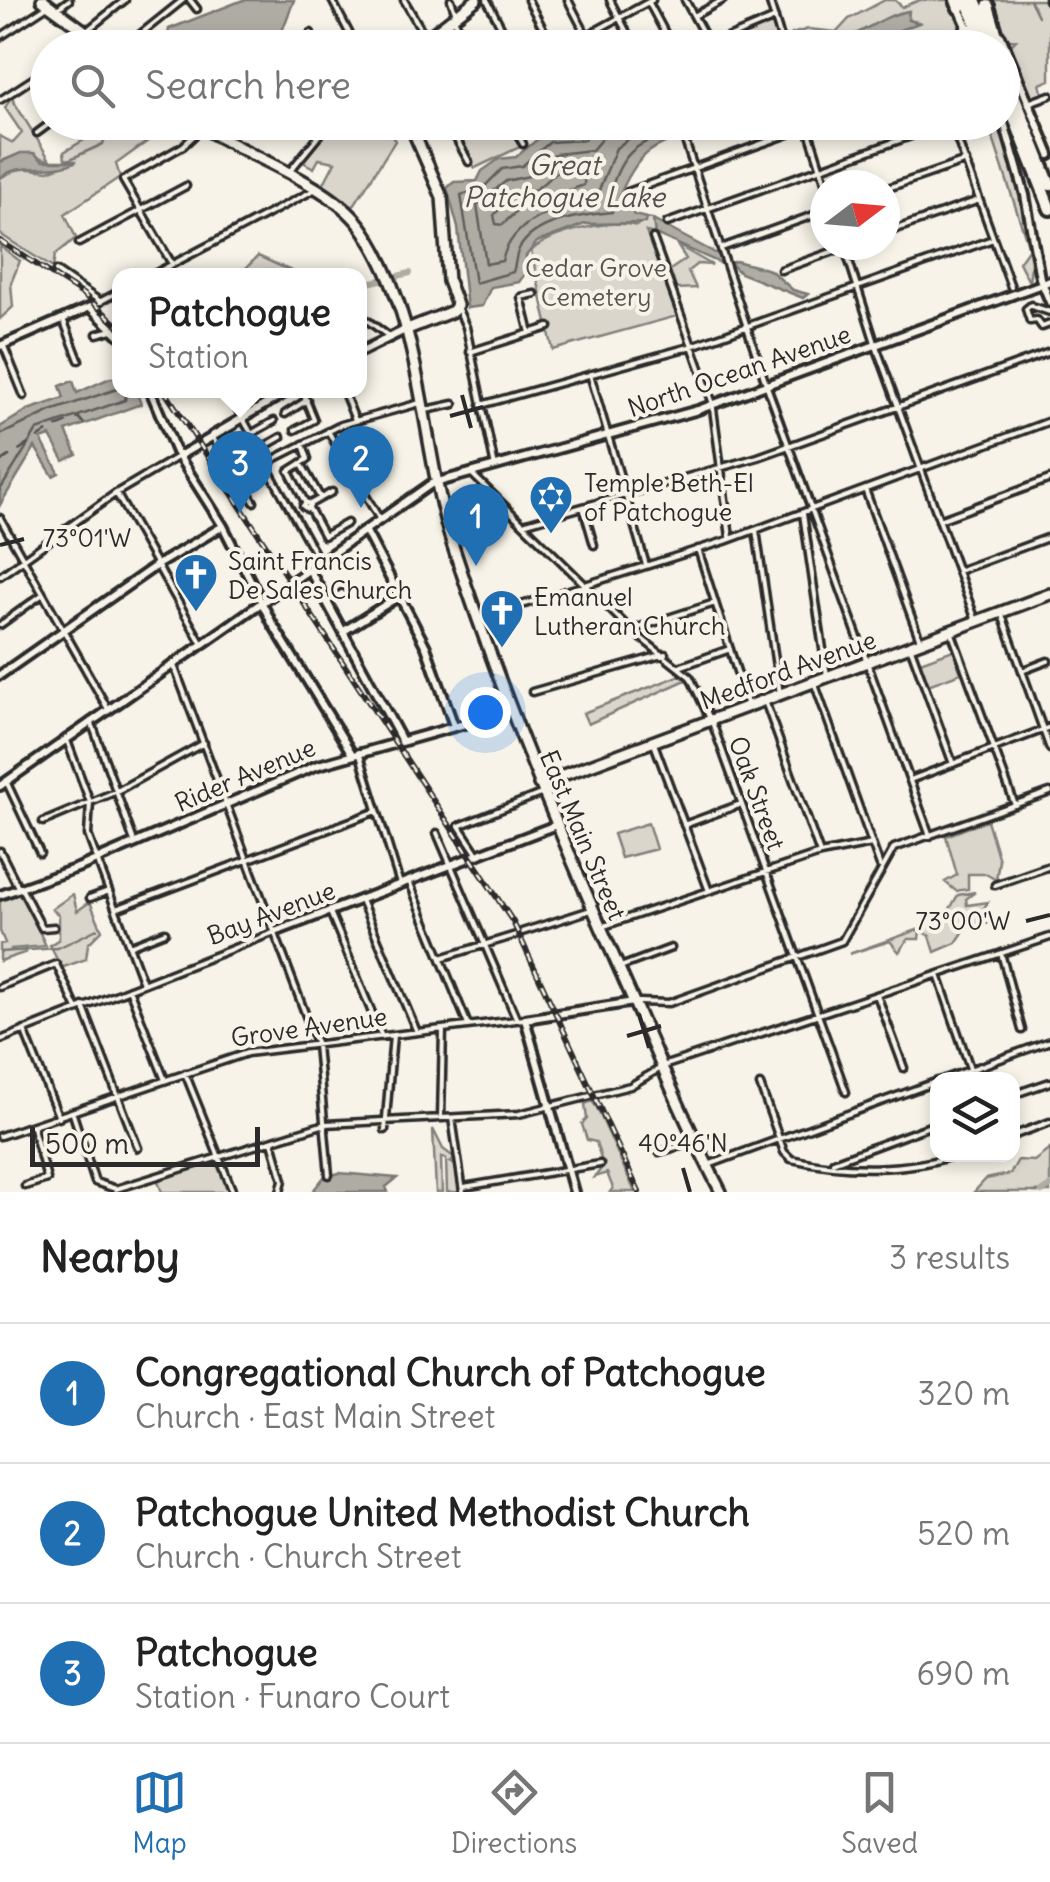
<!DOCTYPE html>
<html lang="en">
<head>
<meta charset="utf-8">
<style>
	:root { --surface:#fff; --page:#f2f2f2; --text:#222; --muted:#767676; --line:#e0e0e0; --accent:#1f6fb2 }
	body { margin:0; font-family:Delius,sans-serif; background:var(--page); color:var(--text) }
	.controls { position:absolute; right:30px; bottom:30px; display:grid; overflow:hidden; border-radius:20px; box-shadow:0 5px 15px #0003 }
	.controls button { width:90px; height:90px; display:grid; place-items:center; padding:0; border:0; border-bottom:2px solid var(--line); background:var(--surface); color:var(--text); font:50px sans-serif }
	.compass { position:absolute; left:810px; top:170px; width:90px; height:90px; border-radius:50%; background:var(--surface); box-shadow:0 5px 15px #0003; rotate:74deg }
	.scale { position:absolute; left:30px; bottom:25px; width:230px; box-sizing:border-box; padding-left:10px; border:5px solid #2b2b2b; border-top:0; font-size:28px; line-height:35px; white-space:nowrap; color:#2b2b2b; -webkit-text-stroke:8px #f7f3e8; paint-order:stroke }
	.you { position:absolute; left:485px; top:712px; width:35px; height:35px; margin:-25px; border:8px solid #fff; border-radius:50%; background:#1a73e8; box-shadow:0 0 0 15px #1a73e833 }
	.badge { display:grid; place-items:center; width:65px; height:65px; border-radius:50%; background:var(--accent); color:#fff; font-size:32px; font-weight:700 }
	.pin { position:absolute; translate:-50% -82px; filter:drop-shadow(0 2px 5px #0008) }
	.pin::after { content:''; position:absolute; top:52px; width:35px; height:30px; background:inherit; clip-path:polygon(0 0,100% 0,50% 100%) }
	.popup { position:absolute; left:112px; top:268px; width:255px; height:130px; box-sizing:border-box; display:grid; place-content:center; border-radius:20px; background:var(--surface); filter:drop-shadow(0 2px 8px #0005); font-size:32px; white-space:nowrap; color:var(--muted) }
	.popup b { font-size:38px; color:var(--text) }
	.popup::after { content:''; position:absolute; left:50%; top:100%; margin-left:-20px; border:20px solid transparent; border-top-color:var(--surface) }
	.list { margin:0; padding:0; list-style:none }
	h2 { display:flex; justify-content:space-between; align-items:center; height:130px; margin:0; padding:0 40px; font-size:42px }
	h2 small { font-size:32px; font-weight:400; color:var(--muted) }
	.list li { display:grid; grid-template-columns:65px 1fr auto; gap:30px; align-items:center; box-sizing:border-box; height:140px; padding:0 40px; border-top:2px solid var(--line) }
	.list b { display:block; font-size:38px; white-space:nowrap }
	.list p { margin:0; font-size:32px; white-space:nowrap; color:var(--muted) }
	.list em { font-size:32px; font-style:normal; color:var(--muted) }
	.icon { flex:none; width:55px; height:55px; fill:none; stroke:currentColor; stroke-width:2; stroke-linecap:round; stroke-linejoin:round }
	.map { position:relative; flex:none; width:1050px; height:1192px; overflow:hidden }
	.search { position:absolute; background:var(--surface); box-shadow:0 5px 15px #0003; left:30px; right:30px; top:30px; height:110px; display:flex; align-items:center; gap:25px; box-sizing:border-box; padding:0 35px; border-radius:55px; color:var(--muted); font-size:38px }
	.sheet { height:550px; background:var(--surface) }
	nav { display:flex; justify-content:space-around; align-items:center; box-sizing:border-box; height:140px; border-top:2px solid var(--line); background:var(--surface); font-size:28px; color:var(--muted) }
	nav a { display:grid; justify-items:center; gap:5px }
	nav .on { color:var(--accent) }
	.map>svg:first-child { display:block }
</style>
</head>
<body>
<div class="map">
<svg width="1050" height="1192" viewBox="0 0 1050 1192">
	<rect width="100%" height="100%" fill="#f7f3e8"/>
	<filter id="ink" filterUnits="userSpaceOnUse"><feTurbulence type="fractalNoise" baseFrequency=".01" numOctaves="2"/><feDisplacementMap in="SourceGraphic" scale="20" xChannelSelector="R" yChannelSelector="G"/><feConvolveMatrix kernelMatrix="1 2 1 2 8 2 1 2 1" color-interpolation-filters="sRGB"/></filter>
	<g filter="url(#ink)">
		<path fill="#dad6cc" stroke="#82807c" stroke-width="2.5" d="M885,0H895L902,7L920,0H949L970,47H940L966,46C942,39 922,40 899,38L894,32L917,22L908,20L909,11C886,14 878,26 858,35C837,43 822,38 801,39L789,47L792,34L808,29L837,32L849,19Z
			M989,0H1045L1050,5V80L1040,84L1043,96L1031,99L1010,46L1016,40H1006Z
			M773,22L780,47H753L752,40L734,39L747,29Z
			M11,97L50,160L21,153L0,162V136L13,143L22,133L5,108Z
			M507,122L520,147L475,168L451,124Z
			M97,123H173L116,164L120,177L65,214L76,238L55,255L53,268L0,234V178L20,168L49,171L73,161L65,159L64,152L94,134Z
			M334,123H386L395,141L351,210L321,189L335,162L319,159L314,168L301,161Z
			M988,123H1002C1017,171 1038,232 1029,282L1019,262L1029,248Z
			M646,218L653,219L655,234L646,232L677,316L553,350L531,251C551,232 615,218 636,226Z
			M677,245L712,265L697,264L688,271L696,288L676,289L670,270L686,259Z
			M0,246L20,261L11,283L13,307L0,319Z
			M258,256L300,275H239Z
			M953,650L961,673L928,685L920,662Z
			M681,675L686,680L588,724L583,713Z
			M987,820L999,860L996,880L986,874H968V889L956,891L945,882L957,875L946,836Z
			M648,823L656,849L621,858L613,834Z
			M19,889L46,946L10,949L27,952L0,961V944L5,943L0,931V896Z
			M975,892L966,899L967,905L988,902L981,913L994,918L992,923L968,925L956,943L935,952L930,936L920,930L919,939H908L899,952L890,941L849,954L943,921L958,895Z
			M73,894L77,911L90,902L102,930L88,944L86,959L61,968L50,945L59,939V915L52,909Z
			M592,1101L597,1108L635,1192H610L613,1188L607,1173L595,1177L603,1166L596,1142L587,1140L582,1124L587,1119L585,1104Z
			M433,1129L443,1149L455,1158L450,1162L457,1166L462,1192H447L446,1159L441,1157L442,1192H436Z
			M1050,1149V1192H974L986,1179L1010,1174L1018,1160L1034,1161Z
			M217,1161L230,1192H162L157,1179Z"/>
		<path fill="#afaca4" stroke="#7a7874" stroke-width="2.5" d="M243,0H294L276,47H166L169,29Z
			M908,11V20L919,23L894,32L899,38L925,42L938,38L941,45L796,47L807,40C855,49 867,19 908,11Z
			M587,122L702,123L694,134C650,144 636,156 619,197L634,215L646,218L645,223L585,224L537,242L526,256L527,271L519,282L491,287L482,306L467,308L458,228L447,188L454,182L477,181L482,171L499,159L516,157L545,133L579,132Z
			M21,153H34L43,161H77C51,175 21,160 0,178V162Z
			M653,220L719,255L722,264L655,234Z
			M736,261L770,270L793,290L808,294L803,298L740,273L730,263Z
			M110,378H120V390L136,391L141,404L66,431L77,455L64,461L50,436L41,439L59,473L53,476L35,447L0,505V427L28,410L64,398L60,386L73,381L77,393Z
			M339,1173L397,1178L386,1187L388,1192H312L324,1177Z"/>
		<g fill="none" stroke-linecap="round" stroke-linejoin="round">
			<path stroke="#605f5b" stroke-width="2.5" d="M594,122L584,140L550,142L522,166L502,169L482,189L461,195L475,283L513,272C516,264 515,257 519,249C535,219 582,216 612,212C613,204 608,199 611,190C626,137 651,144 690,122
				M606,122L603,137L592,150L555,154L529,176L506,181L477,205L486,264L502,261C512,219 557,207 595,200L616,148L652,122
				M561,169L585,170L584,185L519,209L502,225L496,224L494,215L512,196L536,189Z
				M0,435L51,411L120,388
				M0,490L37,430L125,400L127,390"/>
			<path stroke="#7a7874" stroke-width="2.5" d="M1030,0L1038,16
				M66,161L103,144L109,122
				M0,952L58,948L97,929
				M1034,1192H1046"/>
			<path stroke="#afaca4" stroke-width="6" d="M922,48L940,42L971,46
				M264,276L266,271L289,276
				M360,285L410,273
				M1042,1192L1050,1186"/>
			<path stroke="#53524f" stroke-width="2.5" stroke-dasharray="12 10" stroke-linecap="butt" d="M0,462L53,428L79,418L84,424"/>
			<defs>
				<path id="street" d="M190,0L197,9
					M332,0L357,48
					M404,0L426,38
					M451,0L456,14
					M487,0L512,48
					M528,0L553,48
					M568,0L593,48
					M610,0L635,48
					M685,0L708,42
					M769,0L784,48
					M1048,0L1050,2
					M649,3L673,48
					M57,9L69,0
					M694,16L723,0
					M455,21L462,35
					M89,29L125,0
					M0,37L46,7
					M80,48L93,39
					M123,48L183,0
					M299,48L311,33
					M564,48L652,0
					M691,48L718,42L775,18
					M36,77L48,98
					M0,100L48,69
					M1031,102L1050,95
					M447,122L469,162
					M511,122L523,144
					M806,122L826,185
					M951,122L1011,287
					M37,133L52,122
					M223,136L233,122
					M686,144L765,381L930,836
					M290,171L330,122
					M885,189L966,161
					M628,192L822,122
					M667,223L950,122
					M885,233L979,200
					M653,238L712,401L730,537
					M79,243L186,186
					M844,245L876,346L975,618
					M721,248L825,211
					M172,264L123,180L183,146L200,130
					M781,270L851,245
					M56,271L101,302
					M150,276L314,190
					M1031,305L1026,309L1030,321L1037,320L1042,327L1050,324
					M1032,306L1050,312
					M90,307L120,291
					M457,307L466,327L495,467
					M360,315L391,338
					M63,319L79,360
					M530,333L521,297L535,294
					M97,334L112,330
					M3,344L24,396
					M470,352L549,327
					M590,374L646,565
					M227,390L266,460
					M343,390L355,420
					M233,402L248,390
					M481,405L689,347L993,239
					M426,410L454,404
					M285,414L307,400
					M295,430L314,420L302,390
					M328,431L380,520
					M251,434L274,421
					M212,436L236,478
					M303,444L308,459L289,471L305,502
					M260,449L281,437
					M265,463L319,561
					M301,463L320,497
					M471,473L631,630L690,677L713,725L846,1092
					M239,477L254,502
					M229,482L341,425L420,403
					M866,492L921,643
					M116,493L202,644
					M306,502L310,505L307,509L303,506Z
					M310,504L332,492
					M583,507L594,545
					M309,508L324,536L347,523
					M803,514L827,676
					M0,518L108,709
					M939,520L1050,479
					M523,524L758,457L1050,352
					M756,530L780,694
					M698,549L748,706
					M958,571L1050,537
					M0,576L116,493L179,456
					M329,601L342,593
					M1001,612L1050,749
					M480,618L725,541L1050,421
					M0,625L43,594
					M631,630L715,603
					M951,631L1015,805
					M910,646L953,764
					M173,663L317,1045L329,1175
					M679,667L730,649
					M1022,671L1048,661
					M814,682L880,866
					M532,692L665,654
					M766,704L820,854
					M91,721L135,844
					M66,738L90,802L88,835L143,983
					M653,741L709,891
					M359,752L400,884
					M910,780L1050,727
					M6,781L40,853
					M43,822L117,791L204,743
					M684,825L741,804
					M437,833L517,1020
					M0,851L18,887
					M478,855L459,826L543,793
					M409,881L468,1025
					M995,885L1050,866
					M21,888L42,928L54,927
					M90,898L109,891
					M361,900L417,1032
					M116,909L377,811
					M330,912L382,1037
					M604,926L820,854L872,844
					M522,932L591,910
					M129,946L165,932
					M1001,953L1022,1030
					M441,958L516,935
					M623,966L671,948
					M938,975L974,1080
					M0,987L56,964L77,1009
					M129,989L165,1080
					M877,995L904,1068
					M638,1002L669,1003L842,941L894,848L1050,792
					M83,1006L138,1148
					M24,1030L59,1118
					M0,1040L275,932
					M185,1073L233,1192
					M942,1080L1050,1041
					M760,1085L784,1152L791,1159C843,1171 908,1172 958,1154
					M1012,1095L1050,1082
					M73,1114L95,1182L116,1189L325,1124L519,1114L630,1086L666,1065L1050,937
					M441,1118L443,1029
					M452,1118L463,1192
					M385,1130L393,1035
					M0,1136L247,1053L524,1019
					M1012,1136L1050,1122
					M272,1142L283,1180L280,1192
					M659,1152L695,1142
					M833,1162L938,1123
					M711,1164L938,1081
					M25,1186L47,1179L33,1128
					M464,1187L600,1164"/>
				<path id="secondary" d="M958,6L969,31
					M1001,36L1050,155
					M1002,116L1025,195L1040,278L1050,302
					M0,346L90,307L120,336
					M360,352L405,330
					M150,390L176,452L223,526L272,623L352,754
					M212,436L290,390
					M179,456L233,425
					M365,530L426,647L454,726
					M309,569L402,741
					M344,631L399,596
					M0,675L157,565L223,526
					M0,786L431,484L698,410L1050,281
					M0,895L80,867L315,766L511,711
					M275,932L556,825
					M574,1192L525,1019L634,1002"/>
				<path id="primary" d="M42,0L108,48
					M414,48L476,0
					M195,122C244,157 333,182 365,232C424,322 420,442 452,543C502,697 564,845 630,993C659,1060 687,1127 721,1192
					M405,330L453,311L457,305L448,281L442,197L409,122
					M539,784L1050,594"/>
				<path id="highway" d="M956,0L959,8
					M966,0L986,48
					M975,0L996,48
					M988,6L999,42
					M967,28L978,48
					M1002,65L1050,185
					M1002,87L1050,209"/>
			</defs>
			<use href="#street" stroke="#2b2b2b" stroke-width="11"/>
			<use href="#secondary" stroke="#2b2b2b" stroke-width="14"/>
			<use href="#primary" stroke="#2b2b2b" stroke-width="16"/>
			<use href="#highway" stroke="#2b2b2b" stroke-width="18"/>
			<use href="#street" stroke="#f7f3e8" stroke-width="4"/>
			<use href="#secondary" stroke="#f7f3e8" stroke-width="6"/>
			<use href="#primary" stroke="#f7f3e8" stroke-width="9"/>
			<use href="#highway" stroke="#f7f3e8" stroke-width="10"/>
			<defs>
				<path id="rail" d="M0,241L84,295L120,327
					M164,390L513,922L639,1192"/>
			</defs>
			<use href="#rail" stroke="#2b2b2b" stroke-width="6"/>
			<use href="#rail" stroke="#f7f3e8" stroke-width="2.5" stroke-dasharray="8" stroke-linecap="butt"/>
		</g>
	</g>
	<path fill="none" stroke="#2b2b2b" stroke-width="4" d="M462,395L471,428M450,416L483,407M0,545L24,539M1026,921L1050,915M639,1014L649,1048M627,1036L661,1026M683,1168L690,1192"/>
	<defs>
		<symbol id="synagogue-pin" viewBox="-11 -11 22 30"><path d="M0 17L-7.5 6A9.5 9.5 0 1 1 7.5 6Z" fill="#1f6fb2" stroke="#f7f3e8"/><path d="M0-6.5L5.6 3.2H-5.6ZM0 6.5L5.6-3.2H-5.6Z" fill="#fff"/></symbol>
		<symbol id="church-pin" viewBox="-11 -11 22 30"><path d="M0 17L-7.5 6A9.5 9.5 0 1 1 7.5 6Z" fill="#1f6fb2" stroke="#f7f3e8"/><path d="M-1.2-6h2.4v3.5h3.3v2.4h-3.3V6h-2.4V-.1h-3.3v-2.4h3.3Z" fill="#fff"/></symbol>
	</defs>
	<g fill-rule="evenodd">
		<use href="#synagogue-pin" x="526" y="472" width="50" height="68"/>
		<use href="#church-pin" x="171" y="550" width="50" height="68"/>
		<use href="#church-pin" x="477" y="586" width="50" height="68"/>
	</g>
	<g text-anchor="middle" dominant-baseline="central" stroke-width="8" stroke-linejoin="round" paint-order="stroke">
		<g font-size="25" fill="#575653" stroke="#f7f3e8">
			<text x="596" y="268">Cedar Grove<tspan x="596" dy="29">Cemetery</tspan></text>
		</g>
		<g font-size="25" fill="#2b2b2b" stroke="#f7f3e8">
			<text transform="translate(739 371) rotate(-19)">North Ocean Avenue</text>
			<text transform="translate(788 670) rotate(-20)">Medford Avenue</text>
			<text transform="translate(245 775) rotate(-23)">Rider Avenue</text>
			<text transform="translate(757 793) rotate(70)">Oak Street</text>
			<text transform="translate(583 835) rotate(67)">East Main Street</text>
			<text transform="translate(271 913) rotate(-21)">Bay Avenue</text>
			<text transform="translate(309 1027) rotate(-8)">Grove Avenue</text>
		</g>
		<g font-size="25" fill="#2b2b2b" stroke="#f7f3e8" text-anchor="start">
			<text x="584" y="483">Temple Beth-El<tspan x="584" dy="29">of Patchogue</tspan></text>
			<text x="228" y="561">Saint Francis<tspan x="228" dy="29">De Sales Church</tspan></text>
			<text x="534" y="597">Emanuel<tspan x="534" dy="29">Lutheran Church</tspan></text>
		</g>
		<g font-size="28" font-style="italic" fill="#53524f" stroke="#f7f3e8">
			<text x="564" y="165">Great<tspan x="564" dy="32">Patchogue Lake</tspan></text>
		</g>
	</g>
	<g font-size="25" text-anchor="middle" fill="#2b2b2b" stroke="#f7f3e8" stroke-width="8" stroke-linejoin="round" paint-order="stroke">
		<text x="87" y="547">73°01'W</text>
		<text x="963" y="930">73°00'W</text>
		<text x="683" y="1152">40°46'N</text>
	</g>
</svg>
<div class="controls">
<button><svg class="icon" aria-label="layers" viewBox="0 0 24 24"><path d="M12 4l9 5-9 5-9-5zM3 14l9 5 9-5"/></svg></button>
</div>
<svg class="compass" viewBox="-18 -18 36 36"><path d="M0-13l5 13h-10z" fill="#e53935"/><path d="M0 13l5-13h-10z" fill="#767676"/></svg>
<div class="scale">500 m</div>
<div class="you"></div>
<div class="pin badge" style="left:476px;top:566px">1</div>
<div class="pin badge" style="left:361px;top:508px">2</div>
<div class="pin badge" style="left:240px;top:513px">3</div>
<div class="popup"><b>Patchogue</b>Station</div>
<div class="search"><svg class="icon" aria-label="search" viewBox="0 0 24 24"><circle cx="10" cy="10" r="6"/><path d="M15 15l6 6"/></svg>Search here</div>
</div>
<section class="sheet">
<h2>Nearby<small>3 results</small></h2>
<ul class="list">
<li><span class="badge">1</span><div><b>Congregational Church of Patchogue</b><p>Church · East Main Street</p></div><em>320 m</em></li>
<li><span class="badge">2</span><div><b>Patchogue United Methodist Church</b><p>Church · Church Street</p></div><em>520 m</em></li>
<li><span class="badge">3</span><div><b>Patchogue</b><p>Station · Funaro Court</p></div><em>690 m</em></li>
</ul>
</section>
<nav>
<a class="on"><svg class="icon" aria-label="map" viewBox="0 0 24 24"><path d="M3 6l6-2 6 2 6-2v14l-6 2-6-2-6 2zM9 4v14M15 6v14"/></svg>Map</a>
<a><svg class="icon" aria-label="directions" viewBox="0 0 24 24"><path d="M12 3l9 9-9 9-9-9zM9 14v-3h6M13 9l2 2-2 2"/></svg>Directions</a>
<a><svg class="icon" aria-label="saved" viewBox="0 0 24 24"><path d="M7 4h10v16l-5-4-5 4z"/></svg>Saved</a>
</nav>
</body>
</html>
